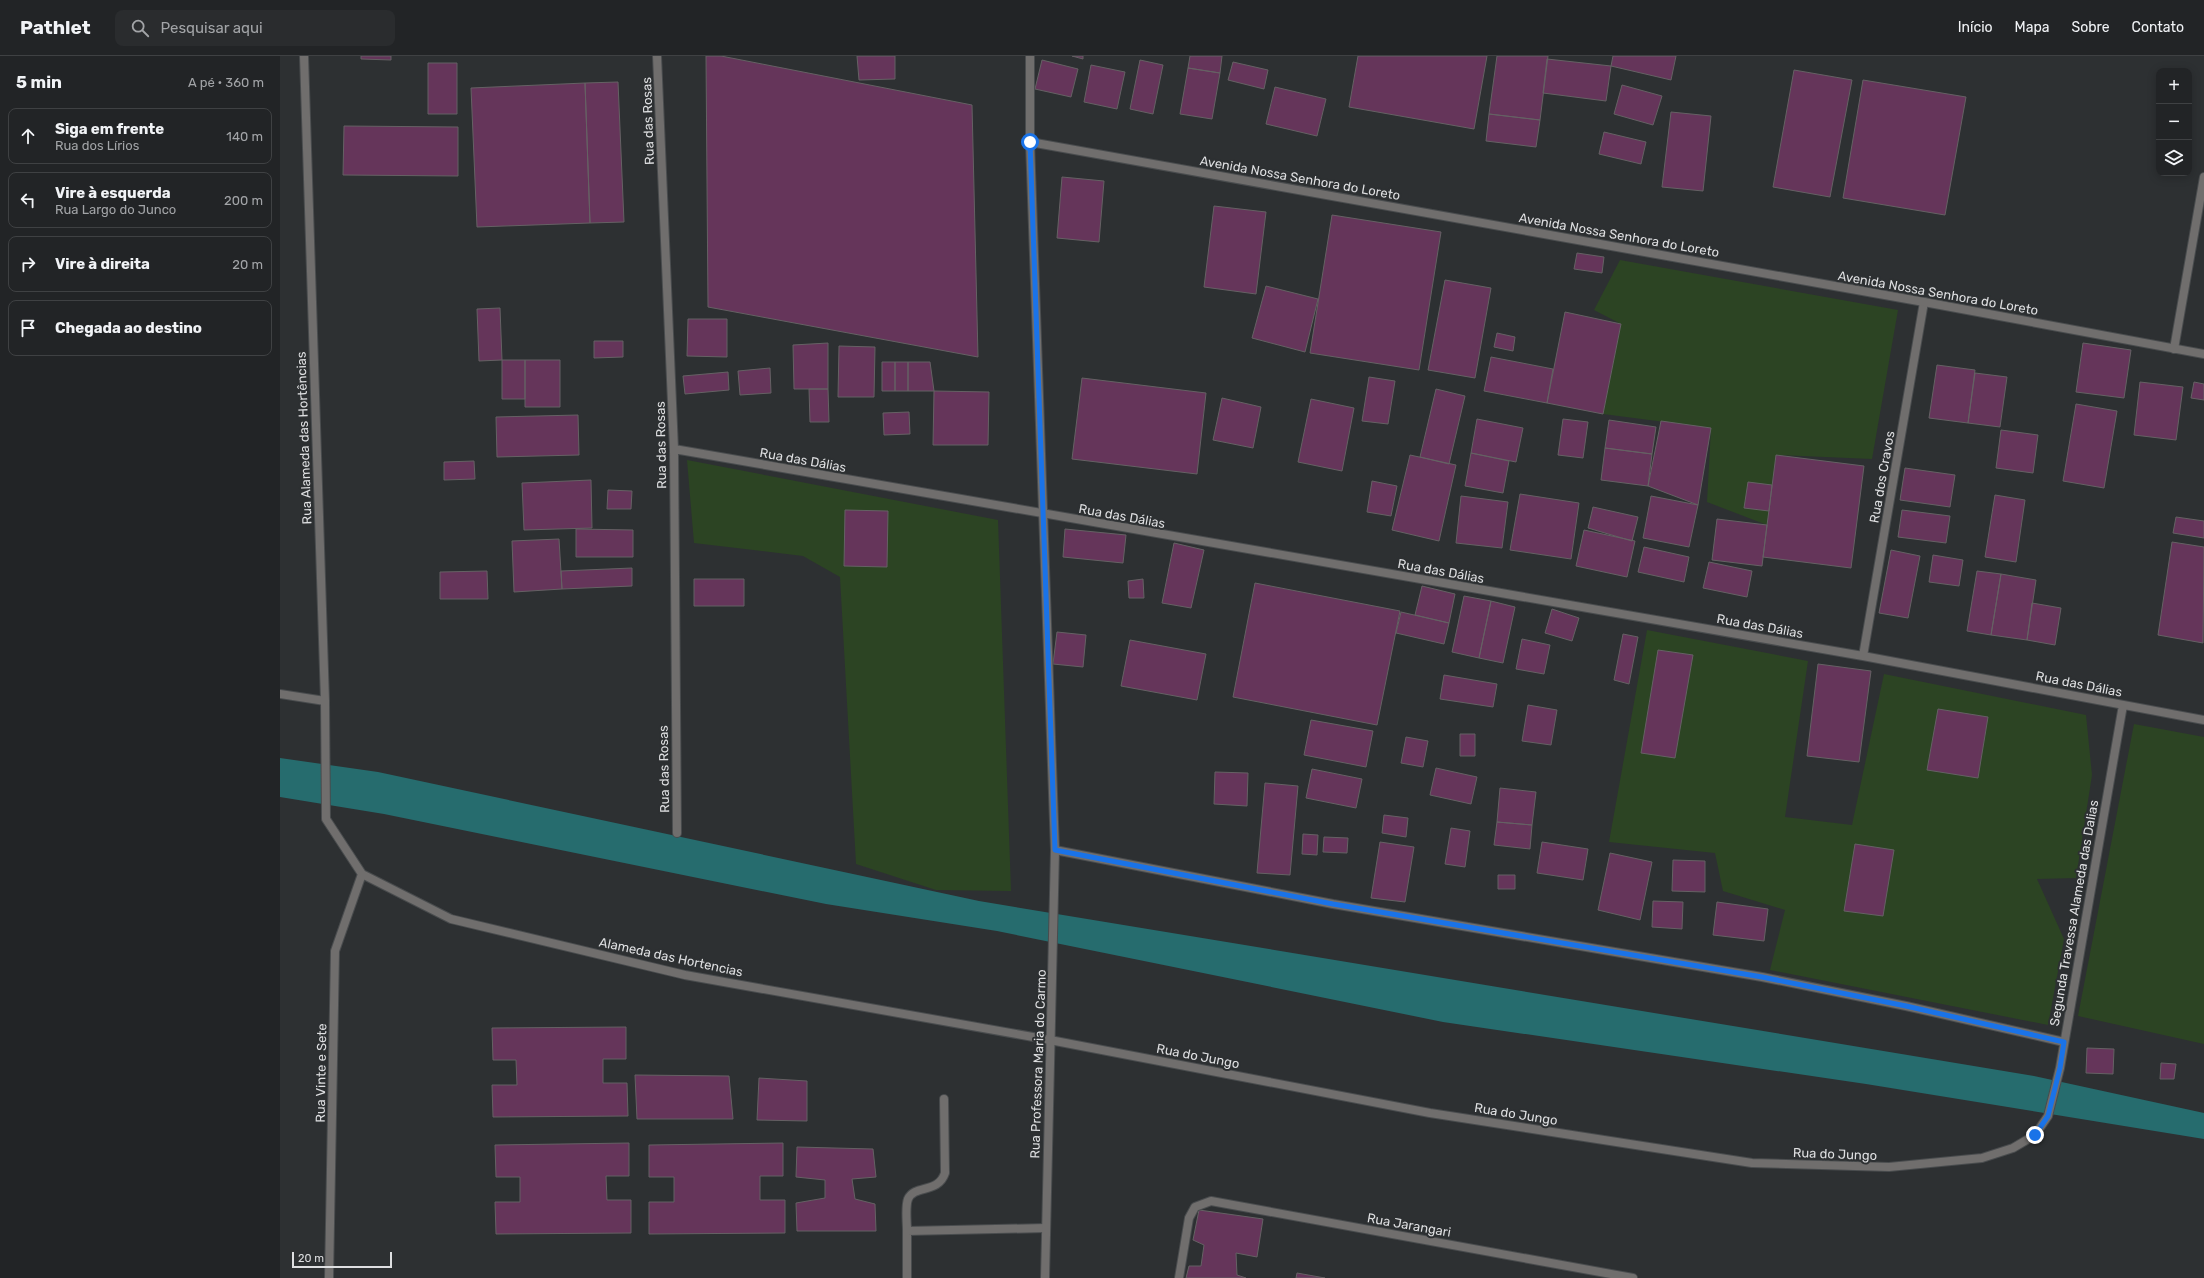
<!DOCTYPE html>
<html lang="pt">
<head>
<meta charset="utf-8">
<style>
	:root { --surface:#222426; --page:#2a2c2e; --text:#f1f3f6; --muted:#a2a4a7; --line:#3f4143 }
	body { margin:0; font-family:Rubik,sans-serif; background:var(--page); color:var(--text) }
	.controls { position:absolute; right:12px; top:12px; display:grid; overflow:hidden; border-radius:8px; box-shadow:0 2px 10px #0003 }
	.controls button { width:36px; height:36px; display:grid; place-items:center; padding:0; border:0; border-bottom:1px solid var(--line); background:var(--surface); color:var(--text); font:20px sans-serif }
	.scale { position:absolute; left:12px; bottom:10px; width:100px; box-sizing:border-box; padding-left:4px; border:2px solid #dedfe1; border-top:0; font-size:11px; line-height:14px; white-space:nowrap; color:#dedfe1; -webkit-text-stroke:3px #2d3032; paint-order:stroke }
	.stop { position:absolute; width:12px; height:12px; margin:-9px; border:3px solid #1a73e8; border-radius:50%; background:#fff }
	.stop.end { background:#1a73e8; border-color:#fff; box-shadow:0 1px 4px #0008 }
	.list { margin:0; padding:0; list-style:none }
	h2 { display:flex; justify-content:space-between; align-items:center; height:52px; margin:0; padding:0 16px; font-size:17px }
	h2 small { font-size:13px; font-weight:400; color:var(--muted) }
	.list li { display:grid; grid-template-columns:26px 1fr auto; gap:12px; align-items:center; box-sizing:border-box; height:56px; margin:0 8px 8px; padding:0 8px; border:1px solid var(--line); border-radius:8px }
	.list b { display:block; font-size:15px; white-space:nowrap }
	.list p { margin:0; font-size:13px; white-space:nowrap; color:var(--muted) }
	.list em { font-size:13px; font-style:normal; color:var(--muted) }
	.icon { flex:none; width:22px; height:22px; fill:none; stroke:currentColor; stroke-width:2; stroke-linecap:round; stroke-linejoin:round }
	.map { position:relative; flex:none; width:1924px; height:1222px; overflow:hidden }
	header { display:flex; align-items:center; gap:24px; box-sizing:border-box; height:56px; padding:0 20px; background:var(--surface); border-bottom:1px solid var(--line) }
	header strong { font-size:19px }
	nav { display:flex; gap:22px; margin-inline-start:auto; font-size:14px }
	.search { width:280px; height:36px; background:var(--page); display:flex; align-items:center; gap:10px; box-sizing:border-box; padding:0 14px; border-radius:8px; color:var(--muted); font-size:15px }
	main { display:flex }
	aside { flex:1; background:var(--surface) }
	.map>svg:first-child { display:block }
</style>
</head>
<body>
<header>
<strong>Pathlet</strong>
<div class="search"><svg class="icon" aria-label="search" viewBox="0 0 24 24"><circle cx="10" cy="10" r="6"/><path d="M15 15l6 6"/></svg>Pesquisar aqui</div>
<nav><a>Início</a><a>Mapa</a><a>Sobre</a><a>Contato</a></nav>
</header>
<main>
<aside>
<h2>5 min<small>A pé · 360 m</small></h2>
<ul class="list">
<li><svg class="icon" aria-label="ahead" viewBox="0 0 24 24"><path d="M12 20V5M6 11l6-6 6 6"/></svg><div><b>Siga em frente</b><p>Rua dos Lírios</p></div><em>140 m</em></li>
<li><svg class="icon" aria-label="left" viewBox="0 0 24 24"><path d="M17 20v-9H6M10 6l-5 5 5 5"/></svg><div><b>Vire à esquerda</b><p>Rua Largo do Junco</p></div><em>200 m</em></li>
<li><svg class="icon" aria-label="right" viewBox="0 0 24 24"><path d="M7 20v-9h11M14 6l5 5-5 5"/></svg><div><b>Vire à direita</b></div><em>20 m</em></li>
<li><svg class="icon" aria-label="arrive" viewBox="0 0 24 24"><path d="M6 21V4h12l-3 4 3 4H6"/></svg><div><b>Chegada ao destino</b></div></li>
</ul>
</aside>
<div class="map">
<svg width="1924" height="1222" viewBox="0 0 1924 1222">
	<rect width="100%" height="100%" fill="#2d3032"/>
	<path fill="#2c4423" d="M1340,204L1618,254L1592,403L1496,399L1487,469L1427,446L1431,372L1323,358L1341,268L1314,254Z
		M407,404L718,464L731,835L656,834L576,808L560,521L523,500L414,487Z
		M1367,574L1528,605L1505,761L1572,769L1604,618L1806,659L1812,719L1796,822L1757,823L1784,883L1768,969L1490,914L1505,854L1443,835L1435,797L1329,786Z
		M1854,668L1924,681V988L1798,960Z"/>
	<path fill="#266c6e" d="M0,702L98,716L699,845L1754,1020L1924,1057V1083L1586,1028L1163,966L717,875L546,848L104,758L0,741Z"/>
	<path fill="#65355a" stroke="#656164" d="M81,0H111V4L81,3Z
		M426,0H441L692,49L698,301L428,251Z
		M577,0H615V23L579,24Z
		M792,0H803V3Z
		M910,0H942L940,17L908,12Z
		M1078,0H1207L1194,73L1069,51Z
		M1217,0H1268L1260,64L1209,58Z
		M1333,0H1396L1391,24L1331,10Z
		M1267,3L1331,10L1326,45L1263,37Z
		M762,4L798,13L791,41L755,33Z
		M860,4L883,9L873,58L850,53Z
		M953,6L988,14L984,33L948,24Z
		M148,7H177V58H148Z
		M811,9L845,16L837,53L804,46Z
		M908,12L940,17L932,63L900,58Z
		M1514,14L1572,24L1550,141L1493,131Z
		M1583,24L1686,41L1665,159L1563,142Z
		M338,26L344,166L310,167L305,27Z
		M305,27L310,167L197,171L191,32Z
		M1342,29L1382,40L1373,69L1334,58Z
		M995,31L1046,43L1037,80L986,68Z
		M1391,56L1431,60L1423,135L1382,131Z
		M1209,58L1260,64L1256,91L1206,85Z
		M64,70L178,71V120L63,119Z
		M1324,76L1366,86L1361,108L1319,98Z
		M782,121L824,125L819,186L777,182Z
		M934,150L986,156L976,238L924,231Z
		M1052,159L1161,176L1139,314L1030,297Z
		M1297,197L1324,201L1322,217L1294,213Z
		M1165,224L1211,232L1195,322L1148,314Z
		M986,230L1038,243L1025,296L972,282Z
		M220,252L222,304L199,305L197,253Z
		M1285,256L1341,268L1323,358L1267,347Z
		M408,263H447V301L407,300Z
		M1217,277L1235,281L1233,295L1214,291Z
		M314,285H343V301L314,302Z
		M548,287V333H514L513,289Z
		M1803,287L1851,294L1844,342L1796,336Z
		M559,290L595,291L594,341H558Z
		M1211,301L1273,313L1267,347L1204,335Z
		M222,304H245V343H222Z
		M245,304H280V351H245Z
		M602,306H615V335H602Z
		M615,306H628V335H615Z
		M628,306H650L654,335H628Z
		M1657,309L1695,314L1688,367L1649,362Z
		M490,312L491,337L460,339L458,315Z
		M448,316L449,334L405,338L403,320Z
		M1695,317L1727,321L1720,371L1688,367Z
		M1089,321L1115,325L1108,368L1082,365Z
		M802,322L926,337L917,418L792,403Z
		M1860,326L1903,331L1896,384L1854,379Z
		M1914,326L1924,328V344L1911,342Z
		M529,333H548L549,366H530Z
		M1156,333L1185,340L1169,408L1140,401Z
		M654,335L709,336L708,389H653Z
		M942,342L981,351L973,392L933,384Z
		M1031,343L1074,352L1062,415L1018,406Z
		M1796,348L1837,355L1824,432L1783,425Z
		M629,356L630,378L604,379L603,357Z
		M298,359L299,399L217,401L216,361Z
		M1197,363L1243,372L1236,406L1191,397Z
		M1283,363L1308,366L1303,402L1278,399Z
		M1329,364L1376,371L1372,398L1325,392Z
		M1381,365L1431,372L1418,449L1368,430Z
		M1721,374L1758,379L1753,417L1716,412Z
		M1325,392L1372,398L1368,430L1321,424Z
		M1191,397L1229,405L1223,437L1185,430Z
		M1130,399L1176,409L1159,485L1112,474Z
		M1496,399L1584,410L1571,512L1483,501Z
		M194,405L195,423L164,424V406Z
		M1625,412L1675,419L1670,451L1620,444Z
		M311,424L312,472L244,474L242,427Z
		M1092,425L1117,430L1111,460L1087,456Z
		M1468,426L1492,429L1489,455L1464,452Z
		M328,434L352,435L351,453H327Z
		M1240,438L1299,447L1291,503L1230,494Z
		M1715,439L1745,444L1736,506L1705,501Z
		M1181,440L1228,446L1222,492L1176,487Z
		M1371,440L1418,449L1409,491L1363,482Z
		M1313,451L1358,461L1352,485L1308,472Z
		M565,454L608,455L607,511L564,510Z
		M1622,454L1670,460L1666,487L1618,481Z
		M1896,461L1924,465V482L1893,477Z
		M1437,463L1487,469L1482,510L1432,504Z
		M296,473L353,474V501H296Z
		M785,473L846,479L843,507L783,501Z
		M1304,474L1355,485L1347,521L1296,510Z
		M279,483L282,533L234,536L232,485Z
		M1892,486L1924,491L1923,587L1878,579Z
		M894,487L924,494L911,552L882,547Z
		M1364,491L1409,501L1404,526L1358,516Z
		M1611,494L1640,500L1628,562L1599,557Z
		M1653,499L1683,504L1679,530L1649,526Z
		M1429,506L1472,515L1467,541L1423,532Z
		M352,512V530L282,533L281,515Z
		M207,515L208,543H160V516Z
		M1697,515L1721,518L1711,579L1687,575Z
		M1721,518L1756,524L1747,584L1711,579Z
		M414,523H464V550H414Z
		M863,523L864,542H849L848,525Z
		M975,527L1120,555L1097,669L953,641Z
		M1142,530L1175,538L1169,567L1135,559Z
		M1184,540L1211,545L1199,602L1172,596Z
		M1211,545L1235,551L1223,607L1199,602Z
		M1752,547L1781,552L1775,589L1747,584Z
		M1272,553L1299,562L1292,585L1265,577Z
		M1121,556L1169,567L1164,588L1116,577Z
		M777,576L806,579L803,611L773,608Z
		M1343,578L1358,581L1349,628L1334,624Z
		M1242,583L1270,589L1264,618L1236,613Z
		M850,584L926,598L917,644L841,630Z
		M1378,594L1413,599L1395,702L1361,697Z
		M1538,608L1591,615L1579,706L1527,700Z
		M1164,619L1217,628L1213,651L1160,643Z
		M1248,649L1277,654L1271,689L1242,685Z
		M1658,653L1708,661L1698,722L1647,714Z
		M1031,664L1093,675L1086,711L1024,699Z
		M1180,678H1195V700H1180Z
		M1126,681L1148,685L1143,711L1121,707Z
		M1156,712L1197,721L1191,748L1150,739Z
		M1032,713L1082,723L1076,752L1026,742Z
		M935,716L968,717L967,750L934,748Z
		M985,727L1018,730L1010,819L977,817Z
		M1220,732L1256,736L1252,769L1217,766Z
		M1104,759L1128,762L1126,781L1102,777Z
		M1217,766L1252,769L1250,793L1214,789Z
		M1171,772L1190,775L1185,811L1165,808Z
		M1023,778L1038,779L1037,799L1022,798Z
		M1044,781L1068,782L1067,797L1043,796Z
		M1100,786L1134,791L1125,846L1091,842Z
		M1262,786L1308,793L1303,824L1257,817Z
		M1575,788L1614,794L1603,860L1564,855Z
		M1330,797L1372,806L1360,864L1318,854Z
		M1393,804L1425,805V836L1392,835Z
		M1218,819H1235V833H1218Z
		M1373,845L1403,846L1402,873L1372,871Z
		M1437,846L1488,853L1484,885L1433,879Z
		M346,971V1003H323V1027H347L348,1060L213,1061L212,1029H237L236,1004H213L212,972Z
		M1807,992L1834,993L1833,1018L1806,1017Z
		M1881,1007L1896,1008L1894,1023H1880Z
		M355,1019L449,1020L453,1063H357Z
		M479,1022L527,1025V1065L477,1064Z
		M349,1087V1120H326L327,1144H351V1177L216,1178L215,1146H240V1121H216L215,1089Z
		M503,1087V1120H480V1144H505V1177L369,1178V1146H394V1121H369V1089Z
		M517,1091L593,1093L596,1121L572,1123L575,1143L595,1148L596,1175H517L516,1147L545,1142V1124L516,1121Z
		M919,1154L983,1163L977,1201L956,1197L957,1219L966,1222H906L909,1210H921L924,1189L913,1184Z
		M1017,1217L1045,1222H1016Z"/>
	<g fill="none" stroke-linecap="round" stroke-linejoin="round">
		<defs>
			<path id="service" d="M627,1175C627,1166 625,1151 628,1143C635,1128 658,1138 665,1117L664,1043
				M627,1222V1175L766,1172
				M899,1222L909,1162L915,1151L931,1145L1353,1222"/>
			<path id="minor" d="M24,0L45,645L46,763L82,818L171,863L405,919L770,984L1150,1057L1472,1107L1609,1111L1702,1102L1733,1092L1755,1079L1768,1060L1780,1012L1843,649
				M377,0L394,393L397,777
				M1894,293L1924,121
				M394,393L1583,600L1924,664
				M1583,600L1644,246
				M0,638L45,645
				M775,794L1053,848L1482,921L1626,950L1784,986
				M49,1222L55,895L82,818"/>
			<path id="tertiary" d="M750,0V86L775,794L765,1222
				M750,86L1644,246L1924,298"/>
		</defs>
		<use href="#service" stroke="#494c4e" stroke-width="10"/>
		<use href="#minor" stroke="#494c4e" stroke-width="10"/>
		<use href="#tertiary" stroke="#494c4e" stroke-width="10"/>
		<use href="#service" stroke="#706e6d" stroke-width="8"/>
		<use href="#minor" stroke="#706e6d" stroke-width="8"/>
		<use href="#tertiary" stroke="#706e6d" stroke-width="8"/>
	</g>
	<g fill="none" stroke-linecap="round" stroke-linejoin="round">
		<path stroke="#1a73e8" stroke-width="5" d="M750,86L775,794L1053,848L1482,921L1626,950L1784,986L1780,1012L1768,1060L1755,1079"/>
	</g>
	<g text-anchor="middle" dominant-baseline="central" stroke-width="4" stroke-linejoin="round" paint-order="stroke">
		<g font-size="13" fill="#dedfe1" stroke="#2d3032">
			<text transform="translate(368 65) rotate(-92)">Rua das Rosas</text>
			<text transform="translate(1020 122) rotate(10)">Avenida Nossa Senhora do Loreto</text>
			<text transform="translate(1339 179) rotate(10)">Avenida Nossa Senhora do Loreto</text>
			<text transform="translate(1658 237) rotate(10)">Avenida Nossa Senhora do Loreto</text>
			<text transform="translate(24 382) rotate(-92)">Rua Alameda das Hortências</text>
			<text transform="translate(381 389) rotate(-91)">Rua das Rosas</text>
			<text transform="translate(523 404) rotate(10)">Rua das Dálias</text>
			<text transform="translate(1602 421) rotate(-80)">Rua dos Cravos</text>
			<text transform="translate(842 460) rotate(10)">Rua das Dálias</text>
			<text transform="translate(1161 515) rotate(10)">Rua das Dálias</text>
			<text transform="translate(1480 570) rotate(10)">Rua das Dálias</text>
			<text transform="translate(1799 628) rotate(11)">Rua das Dálias</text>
			<text transform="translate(384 713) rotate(-91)">Rua das Rosas</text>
			<text transform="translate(1794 857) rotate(-80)">Segunda Travessa Alameda das Dalias</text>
			<text transform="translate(391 901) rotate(12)">Alameda das Hortencias</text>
			<text transform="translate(918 1000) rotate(11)">Rua do Jungo</text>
			<text transform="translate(758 1008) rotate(-88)">Rua Professora Maria do Carmo</text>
			<text transform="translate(41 1017) rotate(-89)">Rua Vinte e Sete</text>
			<text transform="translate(1236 1058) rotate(9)">Rua do Jungo</text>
			<text transform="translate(1555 1098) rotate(2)">Rua do Jungo</text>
			<text transform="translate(1129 1169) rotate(10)">Rua Jarangari</text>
		</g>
	</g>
</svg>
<div class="controls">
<button>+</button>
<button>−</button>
<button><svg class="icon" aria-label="layers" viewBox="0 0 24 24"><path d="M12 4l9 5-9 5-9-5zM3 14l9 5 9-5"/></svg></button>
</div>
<div class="scale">20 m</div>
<div class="stop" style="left:750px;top:86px"></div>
<div class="stop end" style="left:1755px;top:1079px"></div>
</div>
</main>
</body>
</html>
